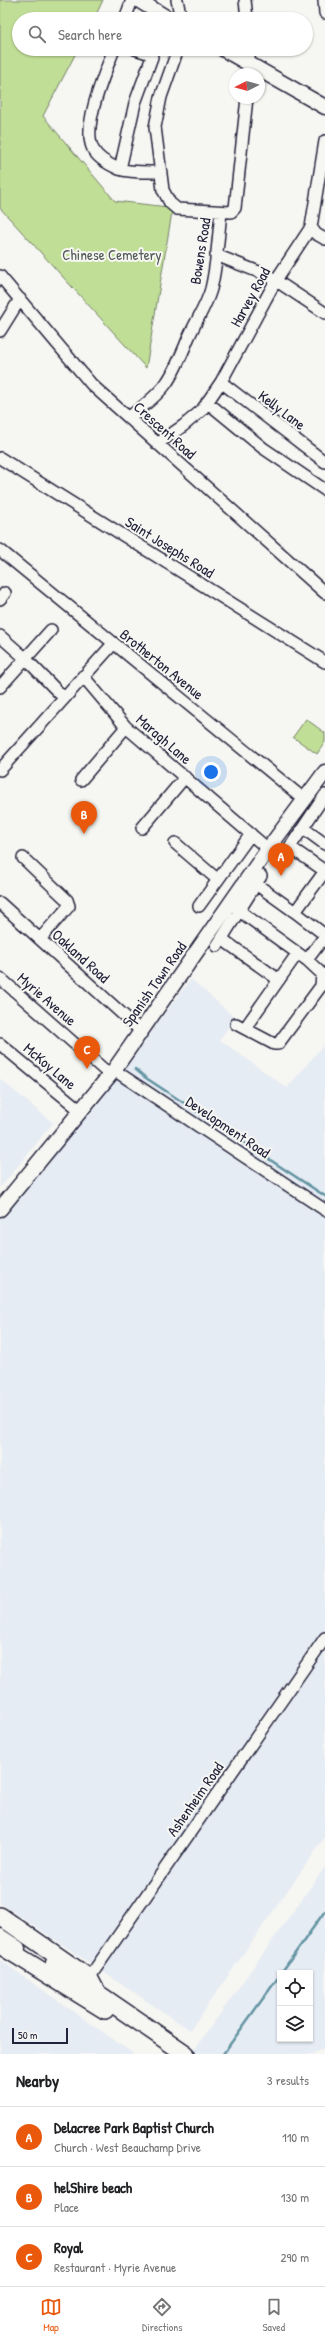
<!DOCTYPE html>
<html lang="en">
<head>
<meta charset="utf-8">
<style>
	:root { --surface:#fff; --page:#f2f2f2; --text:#202124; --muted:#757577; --line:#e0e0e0; --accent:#ea580c }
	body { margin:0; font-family:"Patrick Hand",sans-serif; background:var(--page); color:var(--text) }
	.controls { position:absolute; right:12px; bottom:12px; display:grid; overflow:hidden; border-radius:0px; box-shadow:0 1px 3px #0004 }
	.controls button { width:36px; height:36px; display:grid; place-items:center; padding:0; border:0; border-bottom:1px solid var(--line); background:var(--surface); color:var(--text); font:20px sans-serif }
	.compass { position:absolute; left:229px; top:68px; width:36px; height:36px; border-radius:50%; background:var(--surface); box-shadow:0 1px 3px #0004; rotate:264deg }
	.scale { position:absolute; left:12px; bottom:10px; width:56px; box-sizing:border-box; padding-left:4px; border:2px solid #22223b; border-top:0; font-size:11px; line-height:14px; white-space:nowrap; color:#22223b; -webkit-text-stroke:3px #f6f6f2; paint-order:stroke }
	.you { position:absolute; left:211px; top:772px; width:14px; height:14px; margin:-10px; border:3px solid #fff; border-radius:50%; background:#1a73e8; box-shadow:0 0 0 6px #1a73e833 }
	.badge { display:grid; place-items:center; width:26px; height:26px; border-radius:50%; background:var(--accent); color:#fff; font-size:13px; font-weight:700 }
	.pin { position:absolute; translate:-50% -33px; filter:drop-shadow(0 1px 2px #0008) }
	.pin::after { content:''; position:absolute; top:21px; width:14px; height:12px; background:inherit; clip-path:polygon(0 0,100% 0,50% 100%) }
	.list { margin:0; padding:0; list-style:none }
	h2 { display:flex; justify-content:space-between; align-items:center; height:52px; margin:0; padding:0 16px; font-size:17px }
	h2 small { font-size:13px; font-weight:400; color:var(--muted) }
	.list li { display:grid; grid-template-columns:26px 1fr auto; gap:12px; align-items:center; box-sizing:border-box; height:60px; padding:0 16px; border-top:1px solid var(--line) }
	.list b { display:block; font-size:15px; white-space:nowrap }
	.list p { margin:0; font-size:13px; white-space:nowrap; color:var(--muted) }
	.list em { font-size:13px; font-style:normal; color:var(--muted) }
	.icon { flex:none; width:22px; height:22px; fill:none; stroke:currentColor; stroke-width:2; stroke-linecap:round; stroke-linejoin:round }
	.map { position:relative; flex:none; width:325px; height:2054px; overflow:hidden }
	.search { position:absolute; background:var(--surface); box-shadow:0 1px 3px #0004; left:12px; right:12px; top:12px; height:44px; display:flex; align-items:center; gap:10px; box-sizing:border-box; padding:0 14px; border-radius:22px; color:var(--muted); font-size:15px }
	.sheet { height:232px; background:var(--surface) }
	nav { display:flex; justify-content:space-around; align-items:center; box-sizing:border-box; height:56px; border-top:1px solid var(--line); background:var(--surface); font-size:11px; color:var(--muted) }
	nav a { display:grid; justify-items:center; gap:2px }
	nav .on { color:var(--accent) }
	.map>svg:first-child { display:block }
</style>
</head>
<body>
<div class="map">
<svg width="325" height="2054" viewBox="0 0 325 2054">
	<rect width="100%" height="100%" fill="#f6f6f2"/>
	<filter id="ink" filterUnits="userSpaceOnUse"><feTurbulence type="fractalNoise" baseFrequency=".025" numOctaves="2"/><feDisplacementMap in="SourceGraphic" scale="8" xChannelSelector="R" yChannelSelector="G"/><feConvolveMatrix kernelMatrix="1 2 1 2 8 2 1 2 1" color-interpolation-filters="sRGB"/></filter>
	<g filter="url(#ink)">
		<path fill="#e6ecf4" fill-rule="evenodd" d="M191,979L234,1017L220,1040L287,1088L325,1043V1837L190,2030L0,1903V1217L116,1077Z
			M0,1079L53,1123L0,1188Z
			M325,1867V2047L312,2054L192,2053ZM280,1973H310V2039H280Z
			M0,1960L134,2054H0Z"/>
		<path fill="#c1de96" stroke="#728068" d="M0,0H103L94,19H19V49H78L43,116L115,201L168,207L172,212L146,368L0,208Z
			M306,719L325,733V742L317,754L293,737Z"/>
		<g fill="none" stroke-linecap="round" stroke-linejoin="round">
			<path stroke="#6293a1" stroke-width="2.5" d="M135,1069L146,1078L325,1196
				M281,1973L325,1911
				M223,2054L280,1975"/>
			<defs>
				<path id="minor" d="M177,0L181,19
					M245,0L247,19
					M324,0L325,13
					M125,19L132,0
					M114,49C106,71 81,126 93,149C97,158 110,165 119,169C131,173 148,172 161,172
					M178,49L161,97L155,127L163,190L170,203L177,209L231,212L235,208L247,98
					M249,49V74
					M120,169L135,103L152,57L151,54L135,49
					M311,227L316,234L325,239
					M216,255L269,276L325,313
					M0,276L92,385L325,593
					M0,331L20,299
					M221,382L325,462
					M207,402L263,448L325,490
					M129,417C166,390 171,381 188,339C195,322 206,307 211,289C217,265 218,237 221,213
					M157,444L183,426L202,410L221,382L276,280L311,227L325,141
					M0,458L325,662
					M0,550L305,800
					M0,599L5,593
					M0,636L25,658L63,697
					M83,676L126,727L268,849
					M0,687L51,630
					M0,770L113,644
					M81,780L126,727
					M142,828L185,777
					M303,828L325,844
					M175,843L218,880
					M23,858L67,900L69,906L40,939
					M256,884L295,912L325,871L290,847L325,795
					M0,903L141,1031
					M230,904L307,960L322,974L321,986L278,1044H274L236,1024
					M199,906L251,834
					M295,912L325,935
					M222,939L279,980
					M217,946L261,876
					M307,960L325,936
					M0,978L110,1075
					M245,1028L297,954
					M0,1044L81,1111
					M114,1070L325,1210
					M89,1978L325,1638"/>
				<path id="major" d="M138,0L169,19
					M223,49L325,107
					M0,1209L114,1070L268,849L325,772
					M0,1936L18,1948
					M53,1963L92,1989"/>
				<path id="highway" d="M0,1916L89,1978L97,1993L186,2054
					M0,1945L105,2010"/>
			</defs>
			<use href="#minor" stroke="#22223b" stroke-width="14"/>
			<use href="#major" stroke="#22223b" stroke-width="17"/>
			<use href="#highway" stroke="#22223b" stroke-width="20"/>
			<use href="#minor" stroke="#f6f6f2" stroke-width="11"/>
			<use href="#major" stroke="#f6f6f2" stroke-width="14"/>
			<use href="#highway" stroke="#f6f6f2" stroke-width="17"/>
		</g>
	</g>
	<g text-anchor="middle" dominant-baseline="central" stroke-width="4" stroke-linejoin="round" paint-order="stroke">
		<g font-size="15" fill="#22223b" stroke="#f6f6f2">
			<text transform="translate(200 251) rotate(-81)">Bowens Road</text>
			<text transform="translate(250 297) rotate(-61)">Harvey Road</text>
			<text transform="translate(282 410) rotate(37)">Kelly Lane</text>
			<text transform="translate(165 430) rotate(42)">Crescent Road</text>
			<text transform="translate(170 547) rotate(32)">Saint Josephs Road</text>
			<text transform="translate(162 664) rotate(39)">Brotherton Avenue</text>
			<text transform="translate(164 739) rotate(41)">Maragh Lane</text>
			<text transform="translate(81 956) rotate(42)">Oakland Road</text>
			<text transform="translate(154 984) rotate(-55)">Spanish Town Road</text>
			<text transform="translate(47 999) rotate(41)">Myrie Avenue</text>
			<text transform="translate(50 1066) rotate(40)">McKoy Lane</text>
			<text transform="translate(228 1127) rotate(34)">Development Road</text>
			<text transform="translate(195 1799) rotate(-55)">Ashenheim Road</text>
		</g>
		<g font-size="15" fill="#525a56" stroke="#f6f6f2">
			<text x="112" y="254">Chinese Cemetery</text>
		</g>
	</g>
</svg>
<div class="controls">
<button><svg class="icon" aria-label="locate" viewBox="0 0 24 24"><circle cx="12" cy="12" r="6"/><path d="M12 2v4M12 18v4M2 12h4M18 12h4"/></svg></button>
<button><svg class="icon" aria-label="layers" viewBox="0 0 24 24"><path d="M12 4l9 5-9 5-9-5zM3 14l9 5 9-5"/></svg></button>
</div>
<svg class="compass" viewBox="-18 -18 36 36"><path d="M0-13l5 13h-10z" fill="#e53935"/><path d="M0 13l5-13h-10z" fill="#757577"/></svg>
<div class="scale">50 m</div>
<div class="you"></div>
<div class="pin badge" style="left:281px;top:876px">A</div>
<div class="pin badge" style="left:84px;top:834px">B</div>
<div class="pin badge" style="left:87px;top:1069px">C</div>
<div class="search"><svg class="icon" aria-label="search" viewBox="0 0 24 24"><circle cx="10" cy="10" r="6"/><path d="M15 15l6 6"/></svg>Search here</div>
</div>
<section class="sheet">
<h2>Nearby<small>3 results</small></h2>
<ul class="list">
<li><span class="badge">A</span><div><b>Delacree Park Baptist Church</b><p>Church · West Beauchamp Drive</p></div><em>110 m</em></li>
<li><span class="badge">B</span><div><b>helShire beach</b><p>Place</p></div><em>130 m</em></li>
<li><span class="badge">C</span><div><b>Royal</b><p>Restaurant · Myrie Avenue</p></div><em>290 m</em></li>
</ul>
</section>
<nav>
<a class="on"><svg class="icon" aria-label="map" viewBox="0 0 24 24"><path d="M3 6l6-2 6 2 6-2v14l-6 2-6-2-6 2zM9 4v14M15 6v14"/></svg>Map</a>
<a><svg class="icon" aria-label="directions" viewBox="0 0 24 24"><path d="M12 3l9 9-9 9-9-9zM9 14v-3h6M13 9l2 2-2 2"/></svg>Directions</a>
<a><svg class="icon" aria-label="saved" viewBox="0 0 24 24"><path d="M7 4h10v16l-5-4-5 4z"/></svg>Saved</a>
</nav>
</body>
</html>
